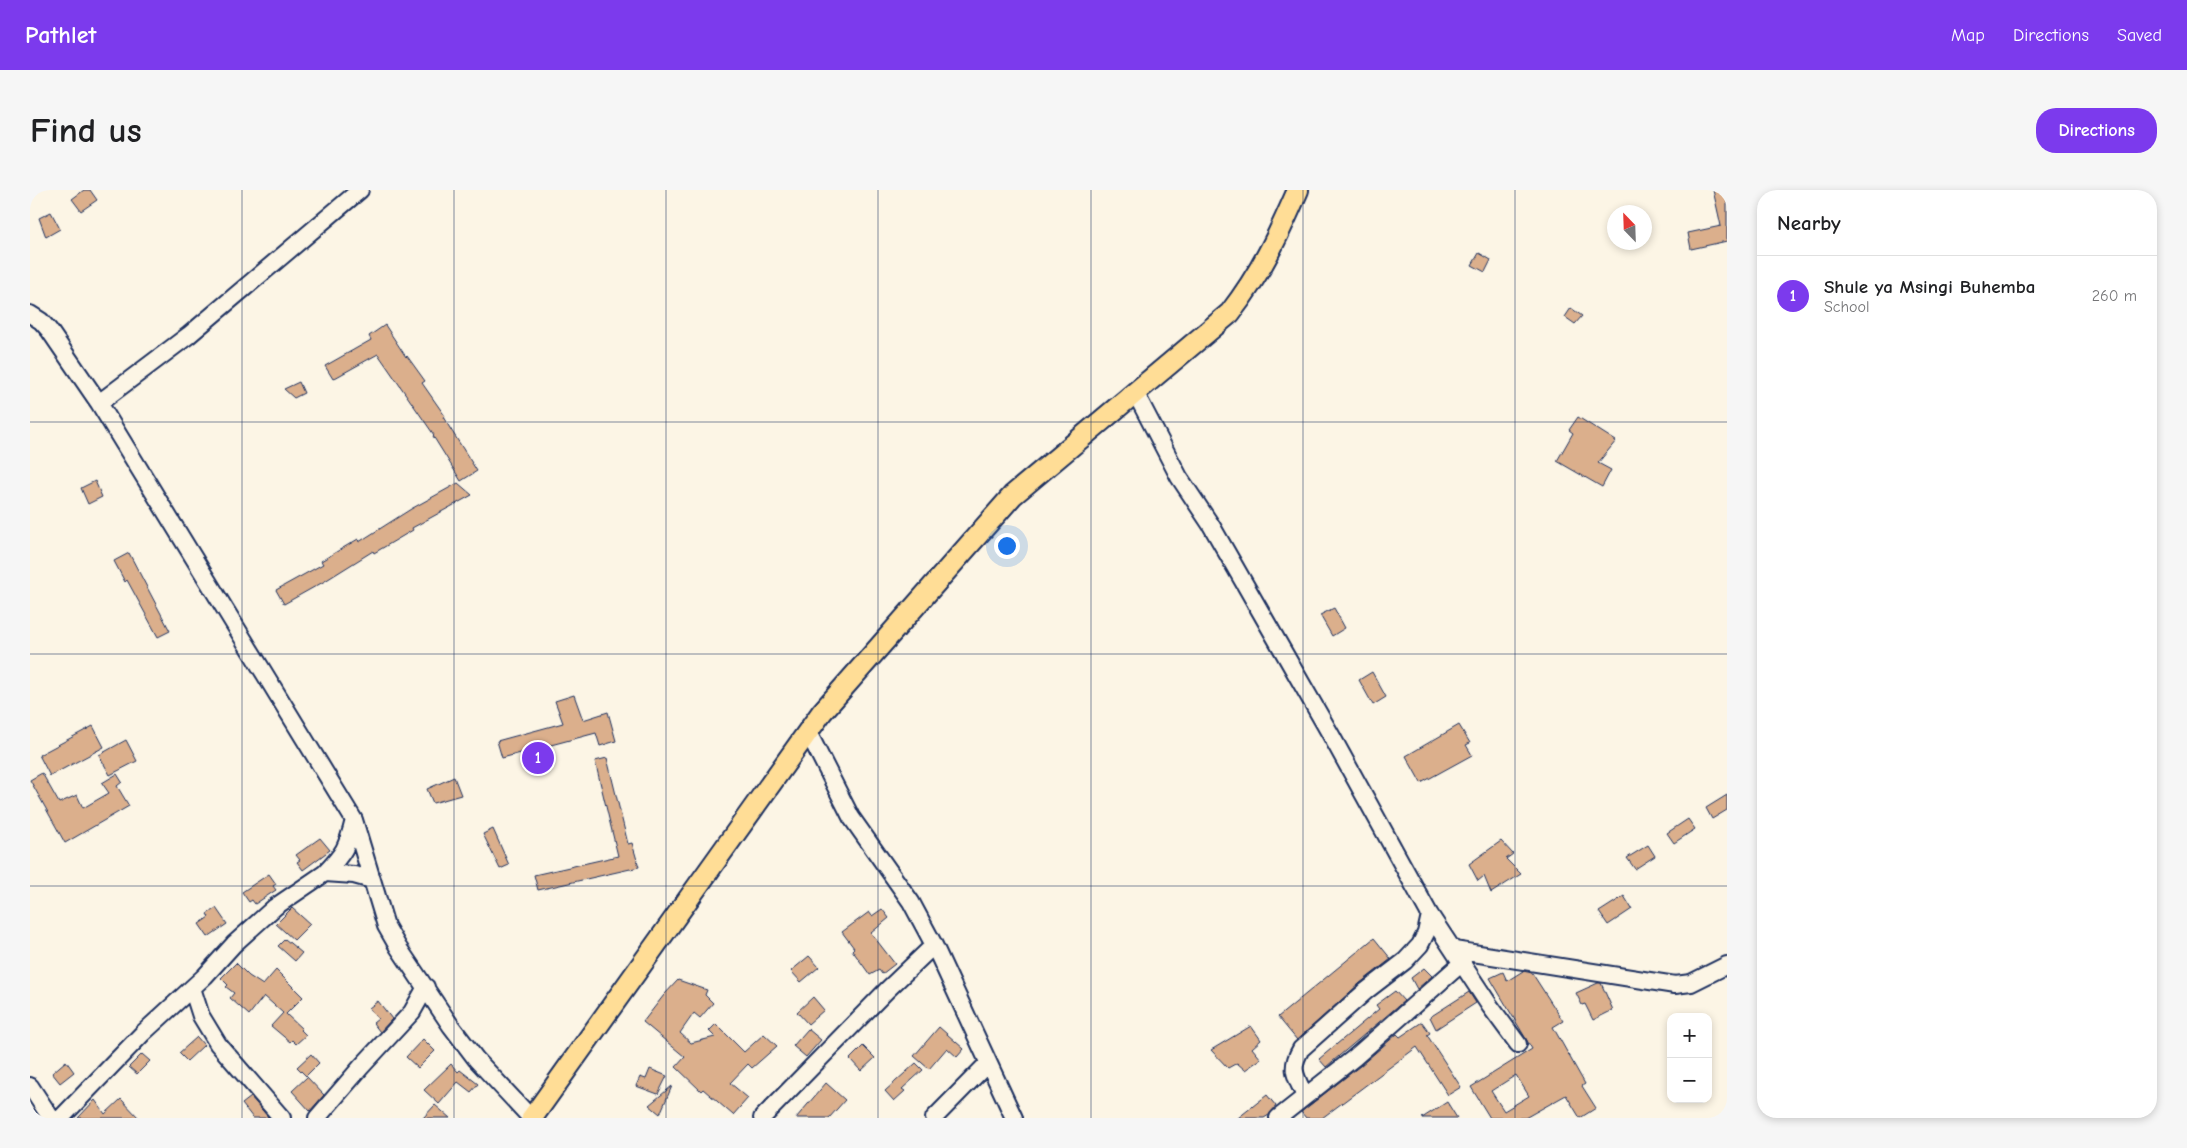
<!DOCTYPE html>
<html lang="en">
<head>
<meta charset="utf-8">
<style>
	:root { --surface:#fff; --page:#f6f6f6; --text:#202124; --muted:#757577; --line:#e0e0e0; --accent:#7c3aed }
	body { margin:0; font-family:"Comic Neue",sans-serif; background:var(--page); color:var(--text) }
	.controls { position:absolute; right:15px; bottom:15px; display:grid; overflow:hidden; border-radius:10px; box-shadow:0 2px 8px #0003 }
	.controls button { width:45px; height:45px; display:grid; place-items:center; padding:0; border:0; border-bottom:1px solid var(--line); background:var(--surface); color:var(--text); font:25px sans-serif }
	.compass { position:absolute; left:1577px; top:15px; width:45px; height:45px; border-radius:50%; background:var(--surface); box-shadow:0 2px 8px #0003; rotate:337deg }
	.you { position:absolute; left:976px; top:355px; width:18px; height:18px; margin:-12px; border:4px solid #fff; border-radius:50%; background:#1a73e8; box-shadow:0 0 0 8px #1a73e833 }
	.badge { display:grid; place-items:center; width:32px; height:32px; border-radius:50%; background:var(--accent); color:#fff; font-size:16px; font-weight:700 }
	.pin { position:absolute; translate:-50% -50%; border:2px solid #fff; box-shadow:0 1px 5px #0006 }
	.list { margin:0; padding:0; list-style:none }
	h2 { display:flex; justify-content:space-between; align-items:center; height:65px; margin:0; padding:0 20px; font-size:21px }
	h2 small { font-size:16px; font-weight:400; color:var(--muted) }
	.list li { display:grid; grid-template-columns:32px 1fr auto; gap:15px; align-items:center; box-sizing:border-box; height:80px; padding:0 20px; border-top:1px solid var(--line) }
	.list b { display:block; font-size:19px; white-space:nowrap }
	.list p { margin:0; font-size:16px; white-space:nowrap; color:var(--muted) }
	.list em { font-size:16px; font-style:normal; color:var(--muted) }
	.map { position:relative; flex:none; width:1697px; height:928px; overflow:hidden; border-radius:20px }
	header { display:flex; align-items:center; gap:30px; box-sizing:border-box; height:70px; padding:0 25px; background:var(--accent); color:#fff }
	header strong { font-size:24px }
	nav { display:flex; gap:28px; margin-inline-start:auto; font-size:18px }
	.intro { display:flex; align-items:center; justify-content:space-between; box-sizing:border-box; height:120px; padding:0 30px }
	h1 { margin:0; font-size:35px }
	.button { padding:12px 22px; border-radius:20px; background:var(--accent); color:#fff; font-size:18px; font-weight:700 }
	main { display:flex; gap:30px; padding:0 30px }
	aside { flex:1; background:var(--surface); border-radius:20px; box-shadow:0 2px 8px #0003 }
	.map>svg:first-child { display:block }
</style>
</head>
<body>
<header>
<strong>Pathlet</strong>
<nav><a>Map</a><a>Directions</a><a>Saved</a></nav>
</header>
<div class="intro"><h1>Find us</h1><a class="button">Directions</a></div>
<main>
<div class="map">
<svg width="1697" height="928" viewBox="0 0 1697 928">
	<rect width="100%" height="100%" fill="#fcf5e5"/>
	<filter id="ink" filterUnits="userSpaceOnUse"><feTurbulence type="fractalNoise" baseFrequency=".02" numOctaves="2"/><feDisplacementMap in="SourceGraphic" scale="10" xChannelSelector="R" yChannelSelector="G"/><feConvolveMatrix kernelMatrix="1 2 1 2 8 2 1 2 1" color-interpolation-filters="sRGB"/></filter>
	<g filter="url(#ink)">
		<path fill="#dbaf8c" stroke="#1b2f5e" fill-rule="evenodd" d="M54,0H60L67,10L51,21L42,9Z
			M1683,0H1697V51L1661,59L1658,43L1691,36Z
			M21,22L30,39L16,47L9,28Z
			M1449,63L1461,70L1455,82L1442,75Z
			M1541,118L1552,126L1545,134L1535,127Z
			M355,135L376,167L377,166L395,191L392,193L415,226L413,227L447,281L431,291L403,246L404,245L348,164L303,189L295,176L341,150L339,146Z
			M269,192L274,203L264,208L254,199Z
			M1548,227L1586,251L1568,273L1581,280L1572,297L1527,271L1543,243L1539,240Z
			M65,291L72,307L58,314L51,298Z
			M428,293L442,305L382,338L383,340L344,363L343,361L295,391L254,414L246,400L293,374L291,371L328,349L329,352L381,319Z
			M99,363L140,441L128,447L97,390L95,392L84,371Z
			M1304,418L1315,438L1302,446L1290,425Z
			M1342,482L1356,507L1343,515L1329,490Z
			M544,505L553,530L578,522L586,551L570,556L566,543L472,568L467,551L533,533L525,511Z
			M1429,535L1440,553L1436,555L1442,565L1391,593L1376,566Z
			M63,536L74,557L20,586L9,565Z
			M96,550L107,571L80,585L69,565Z
			M577,568L598,654L602,653L609,677L508,700L504,685L588,666L565,571Z
			M12,583L29,613L47,605L53,618L79,603L72,593L87,584L92,592L87,596L99,616L35,653L0,590Z
			M424,587L431,605L403,613L397,599Z
			M1697,605V620L1682,629L1676,618Z
			M1658,629L1665,639L1644,653L1637,643Z
			M463,639L479,675L470,679L453,644Z
			M290,648L300,660L273,680L267,672L270,670L266,665Z
			M1471,651L1483,664L1476,669L1491,684L1461,703L1454,686L1448,691L1439,674Z
			M1618,655L1625,666L1605,679L1597,668Z
			M239,684L246,694L243,696L246,700L225,714L222,710L219,712L212,702Z
			M1594,706L1602,719L1578,735L1569,722Z
			M186,718L197,734L178,747L169,734L179,727L177,724Z
			M262,718L280,734L264,750L246,734Z
			M852,719L859,728L841,743L865,774L852,784L849,780L840,785L822,760L824,758L812,742L839,722L842,726Z
			M1344,748L1361,769L1329,794L1267,850L1248,827Z
			M255,749L272,763L265,771L248,756Z
			M779,766L789,777L771,792L761,781Z
			M206,773L219,786L233,795L246,780L273,807L256,824L272,839L271,840L276,845L266,854L262,850L260,852L241,836L253,823L234,806L219,825L200,808L204,803L196,797L198,795L191,788Z
			M1394,778L1402,786L1387,799L1381,788Z
			M1493,781L1502,783L1533,831L1523,837L1555,894L1552,896L1566,918L1550,928L1536,905L1495,928H1460L1441,897L1502,859L1460,788L1473,782L1477,791ZM1486,885L1499,906L1474,921L1461,901Z
			M648,790L677,800L675,805L683,813L670,828L664,823L650,843L661,853L685,847L679,841L686,834L714,862L734,844L747,856L722,878L718,874L700,893L718,908L703,925L673,899L671,901L646,877L655,867L613,832L634,805Z
			M1568,793H1571L1583,820L1563,830L1555,814L1552,815L1546,803Z
			M1365,801L1374,811L1296,877L1289,869L1349,819L1346,815Z
			M1439,802L1446,813L1406,839L1400,827Z
			M783,807L794,820L778,834L767,822Z
			M348,811L362,829L350,842L343,833L348,829L339,818Z
			M1392,832L1400,843L1397,845L1431,897L1418,905L1387,857L1292,928H1276L1271,922L1330,876L1367,844L1370,847Z
			M1221,836L1231,850L1222,858L1231,869L1215,880L1207,873L1198,878L1181,860Z
			M909,837L934,859L927,867L917,858L899,879L884,866Z
			M778,839L791,850L776,867L763,856Z
			M167,847L174,855L157,871L149,863Z
			M393,849L405,861L388,878L376,867Z
			M833,856L845,868L831,881L820,869Z
			M112,864L120,871L107,884L99,877Z
			M281,864L289,873L276,886L267,877Z
			M36,871L44,882L30,893L22,883Z
			M886,873L893,880L872,899L875,901L864,911L855,901Z
			M421,874L428,882L430,880L448,894L441,902L428,892L409,914L394,900Z
			M620,879L637,886L628,904L606,896L610,887L616,889Z
			M277,887L294,905L280,921L262,901Z
			M796,893L815,910L799,928H766Z
			M642,896L630,924L619,915Z
			M1237,905L1246,916L1239,925L1234,928H1208Z
			M221,907L239,928H223L212,914Z
			M91,909L109,928H48L65,910L75,924Z
			M1417,912L1427,928H1392Z
			M405,915L420,928H393Z"/>
		<g fill="none" stroke-linecap="round" stroke-linejoin="round">
			<defs>
				<path id="minor" d="M0,124L11,131L19,140L69,213L324,630L356,736L368,757L421,836L446,869L501,928
					M1105,202L1149,287L1181,335L1301,545L1400,725L1460,816L1488,854
					M69,213L159,145L330,0
					M778,542L821,627L881,712L904,755L984,928
					M295,683C314,663 317,658 324,630
					M1424,760L1645,795L1661,793L1697,775
					M162,798L171,826L188,854L252,928
					M0,896L21,928
					M1275,906C1266,887 1259,879 1271,859L1336,801L1375,771L1390,755L1396,743L1400,725
					M31,928L113,843L175,786L204,754L245,717L295,683L324,685L342,690
					M287,928L331,877L382,822L396,797
					M732,928L857,800L904,755
					M904,928L958,873
					M1248,928L1324,868L1433,772"/>
				<path id="major" d="M502,928L792,522L983,305L1200,123C1231,83 1248,46 1268,0"/>
			</defs>
			<use href="#minor" stroke="#1b2f5e" stroke-width="20"/>
			<use href="#major" stroke="#1b2f5e" stroke-width="24"/>
			<use href="#minor" stroke="#fcf5e5" stroke-width="16"/>
			<use href="#major" stroke="#ffdd96" stroke-width="20"/>
		</g>
	</g>
	<path fill="none" stroke="#1b2f5e" stroke-width="1" stroke-opacity="0.55" d="M212,0V928M424,0V928M636,0V928M848,0V928M1061,0V928M1273,0V928M1485,0V928M0,232H1697M0,464H1697M0,696H1697"/>
</svg>
<div class="controls">
<button>+</button>
<button>−</button>
</div>
<svg class="compass" viewBox="-18 -18 36 36"><path d="M0-13l5 13h-10z" fill="#e53935"/><path d="M0 13l5-13h-10z" fill="#757577"/></svg>
<div class="you"></div>
<div class="pin badge" style="left:508px;top:568px">1</div>
</div>
<aside>
<h2>Nearby<small></small></h2>
<ul class="list">
<li><span class="badge">1</span><div><b>Shule ya Msingi Buhemba</b><p>School</p></div><em>260 m</em></li>
</ul>
</aside>
</main>
</body>
</html>
